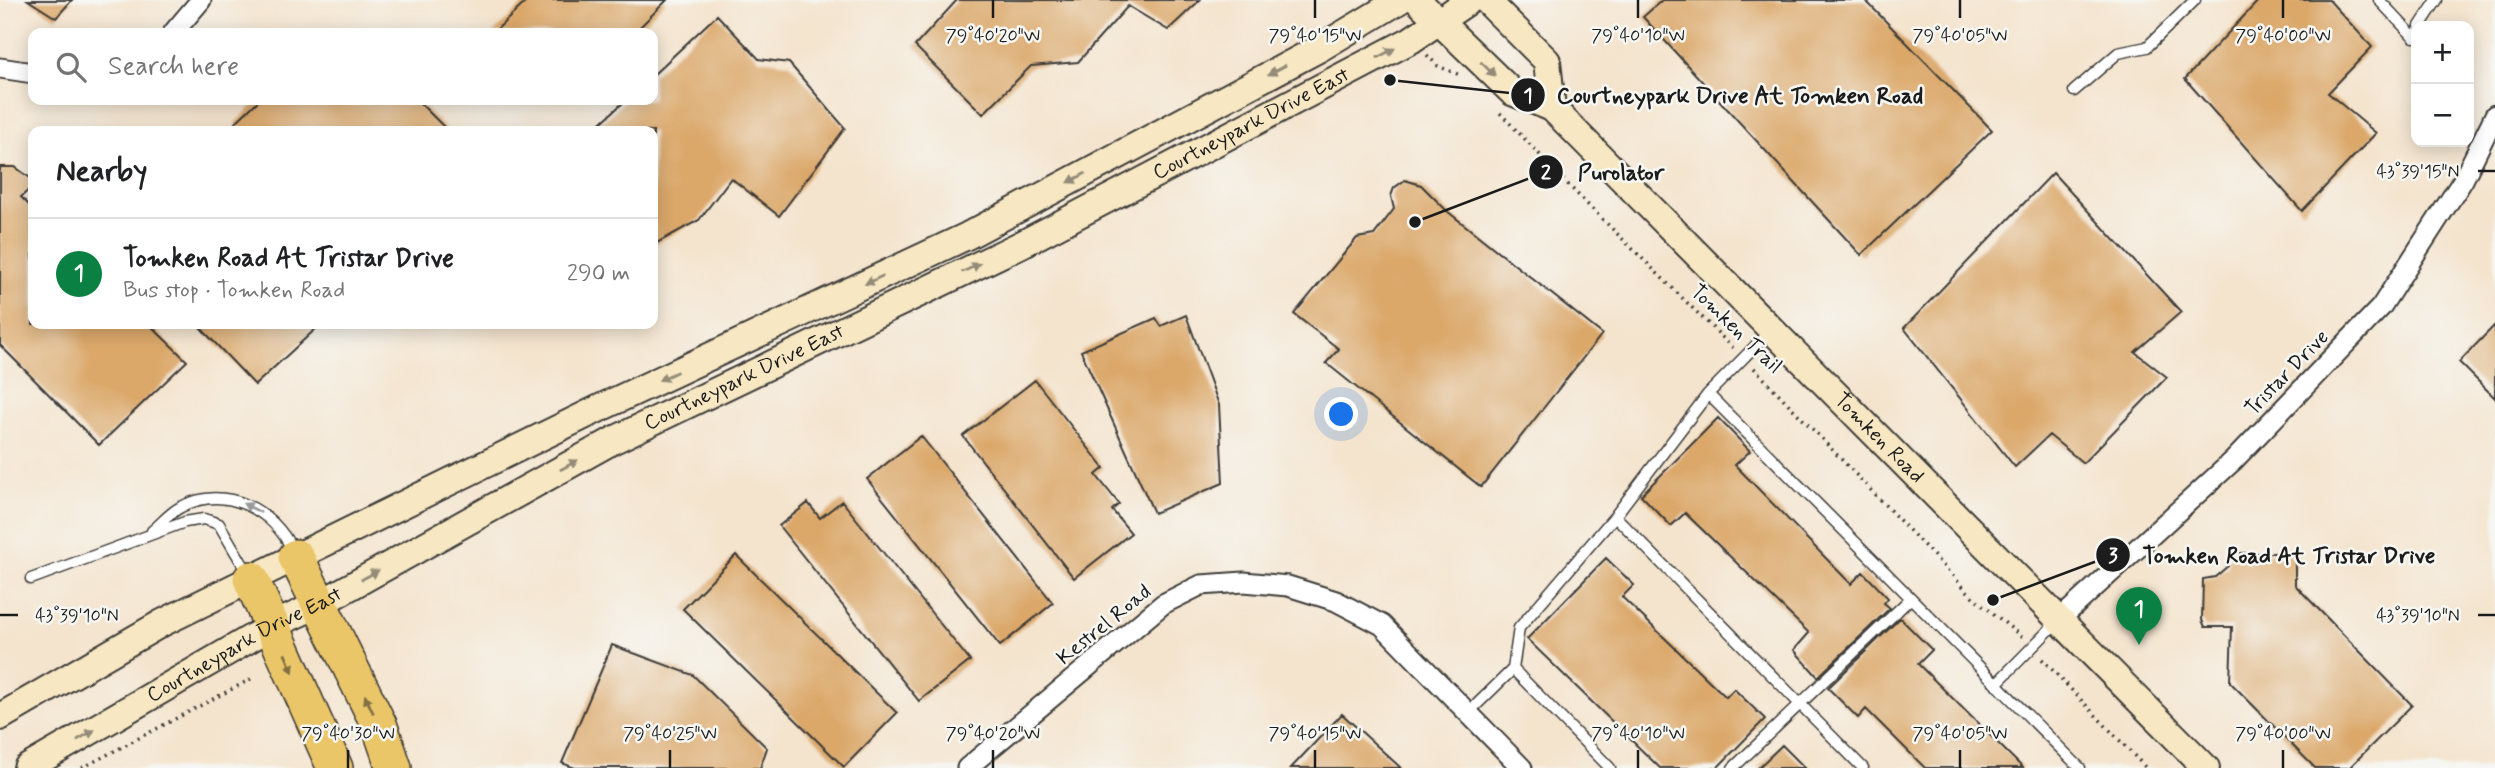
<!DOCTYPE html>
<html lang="en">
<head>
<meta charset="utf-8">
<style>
	:root { --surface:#fff; --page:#f6f6f6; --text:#202124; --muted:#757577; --line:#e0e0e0; --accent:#0b8043 }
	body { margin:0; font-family:Mynerve,sans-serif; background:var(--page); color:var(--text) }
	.controls { position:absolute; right:21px; top:21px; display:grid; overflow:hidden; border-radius:14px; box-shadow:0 4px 18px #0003 }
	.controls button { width:63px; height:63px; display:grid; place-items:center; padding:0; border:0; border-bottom:2px solid var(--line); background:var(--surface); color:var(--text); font:35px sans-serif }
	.you { position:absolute; left:1342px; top:415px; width:24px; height:24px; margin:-18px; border:5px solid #fff; border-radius:50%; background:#1a73e8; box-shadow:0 0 0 10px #1a73e833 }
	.badge { display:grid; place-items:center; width:46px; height:46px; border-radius:50%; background:var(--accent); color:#fff; font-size:23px; font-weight:700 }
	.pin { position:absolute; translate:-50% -58px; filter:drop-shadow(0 2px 4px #0008) }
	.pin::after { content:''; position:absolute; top:37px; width:24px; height:21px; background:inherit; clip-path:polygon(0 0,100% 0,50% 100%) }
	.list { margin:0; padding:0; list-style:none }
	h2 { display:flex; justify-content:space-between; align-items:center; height:91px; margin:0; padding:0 28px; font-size:30px }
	h2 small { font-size:23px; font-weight:400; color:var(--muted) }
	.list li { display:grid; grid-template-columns:46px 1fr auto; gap:21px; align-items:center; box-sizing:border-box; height:112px; padding:0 28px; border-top:2px solid var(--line) }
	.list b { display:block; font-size:26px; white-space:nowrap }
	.list p { margin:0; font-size:23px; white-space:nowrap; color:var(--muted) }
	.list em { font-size:23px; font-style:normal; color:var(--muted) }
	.icon { flex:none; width:38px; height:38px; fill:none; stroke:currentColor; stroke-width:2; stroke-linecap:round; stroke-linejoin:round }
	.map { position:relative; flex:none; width:2495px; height:768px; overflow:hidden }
	.search { position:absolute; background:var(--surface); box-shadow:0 4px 18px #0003; left:28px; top:28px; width:630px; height:77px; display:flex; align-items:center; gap:18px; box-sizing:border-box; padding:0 24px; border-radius:14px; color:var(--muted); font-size:26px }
	.panel { position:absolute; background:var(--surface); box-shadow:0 4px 18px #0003; left:28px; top:126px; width:630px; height:203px; border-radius:14px }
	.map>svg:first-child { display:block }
</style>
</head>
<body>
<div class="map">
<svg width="2495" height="768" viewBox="0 0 2495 768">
	<rect width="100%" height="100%" fill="#f6f6f2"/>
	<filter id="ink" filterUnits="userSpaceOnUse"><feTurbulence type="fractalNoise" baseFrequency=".0143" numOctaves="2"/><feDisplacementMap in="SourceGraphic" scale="14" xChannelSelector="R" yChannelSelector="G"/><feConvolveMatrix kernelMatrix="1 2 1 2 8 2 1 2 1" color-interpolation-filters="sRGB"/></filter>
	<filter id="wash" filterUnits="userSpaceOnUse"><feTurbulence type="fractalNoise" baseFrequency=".00686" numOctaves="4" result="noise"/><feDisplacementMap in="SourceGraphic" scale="28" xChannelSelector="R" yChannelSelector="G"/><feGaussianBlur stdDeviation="1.57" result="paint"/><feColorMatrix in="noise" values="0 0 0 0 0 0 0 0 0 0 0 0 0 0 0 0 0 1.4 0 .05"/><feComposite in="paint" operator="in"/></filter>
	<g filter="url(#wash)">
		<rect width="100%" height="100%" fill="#f4e4ce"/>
		<g id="blocks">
			<path fill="#dba86b" d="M28,0H72L56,18Z
				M528,0H667L634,33H493Z
				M957,0H1200L1168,30L1128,6L1078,62L1031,66L983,114L915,46Z
				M1662,0H1865L1992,130L1861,255L1643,17Z
				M2259,0H2329L2372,47L2328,93L2376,133L2302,211L2185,79Z
				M717,15L759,59L789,63L845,128L779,216L731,178L699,220L653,245V131H592L626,100H653V75Z
				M259,100H417L448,131H244L235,123Z
				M0,167H15L33,180V186L21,197L33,209V324H149L187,361L99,445L0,345Z
				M2053,173L2181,312L2135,352L2167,377L2083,463L2049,435L2015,467L1904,328Z
				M1405,180L1421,185L1447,211L1602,334L1481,487L1326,363L1339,349L1294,314L1357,238L1374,235L1394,209L1391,196L1394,188Z
				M1186,315L1219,405L1223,483L1154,513L1081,351L1156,318L1161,326Z
				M197,324H321L255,385Z
				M2495,325V398L2459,362Z
				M1035,380L1104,468L1096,475L1119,504L1112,510L1131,533L1074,578L963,436Z
				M1718,418L1750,451L1735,465L1851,584L1863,572L1888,598L1884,603L1890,608L1818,677L1794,650L1809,633L1685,513L1671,526L1641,495Z
				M921,436L1053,603L1000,646L867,479Z
				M842,501L970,661L919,701L779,526L808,503L820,518Z
				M2230,553H2289L2295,559V585L2412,705L2349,768H2315L2230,682L2232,627H2205L2202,620L2203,579L2215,577L2228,566Z
				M736,555L897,713L844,767L683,609Z
				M1606,558L1634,585L1622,597L1726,697L1734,689L1765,719L1717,768H1660L1527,639Z
				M1900,618L1932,650L1918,664L2023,768H1925L1866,709L1858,718L1828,688Z
				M612,645L693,675L767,748L760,768H575L562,763Z
				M1342,714L1401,768H1291Z
				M1782,745L1805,768H1758Z"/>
		</g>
	</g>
	<g filter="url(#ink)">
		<use href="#blocks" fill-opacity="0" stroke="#3c3a37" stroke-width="2"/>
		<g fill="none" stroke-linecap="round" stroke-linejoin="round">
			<defs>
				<path id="lane" d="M2379,0L2414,37L2416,33
					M2420,26L2437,0
					M2074,91L2118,53L2147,47L2195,0
					M1708,394L2080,768
					M1615,516L1863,768
					M152,531C161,524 170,512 181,507C225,484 273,509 293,551
					M31,579L185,522L204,519L219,524L249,575
					M1513,669L1610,768
					M1996,684L2057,622
					M1468,713L1513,669L1519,628L1615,516L1708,394L1770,331
					M1733,768L1911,598"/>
				<path id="street" d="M173,33L201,0
					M0,68L33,73
					M2059,620L2234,460L2381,307L2463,180L2495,115
					M967,768L1163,604L1201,585L1244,582L1288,586L1336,601L1382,625L1522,768"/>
				<g id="secondary">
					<path id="s1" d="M1417,0L1512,92L1552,108L2206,768"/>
					<path d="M1486,0L1547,61L1552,108"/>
					<path d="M0,717L162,623L251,579L602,407L967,236L1320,48L1400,0"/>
					<path id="s2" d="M27,768L272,626L321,603L614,440L1022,244L1411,40L1470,0"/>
				</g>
				<path id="highway" d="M296,557L380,727L394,768
					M251,579L335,768"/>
			</defs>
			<use href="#lane" stroke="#3c3a37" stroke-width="13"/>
			<use href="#street" stroke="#3c3a37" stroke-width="23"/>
			<use href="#secondary" stroke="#3c3a37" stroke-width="30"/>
			<use href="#highway" stroke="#3c3a37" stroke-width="38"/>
			<path stroke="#3c3a37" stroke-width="3.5" stroke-dasharray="2 5" stroke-linecap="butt" d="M1427,55L1438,66L1462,76
				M1500,113L1582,199L1733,348
				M1754,368L1972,596L2022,637
				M2042,659L2146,768
				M82,768L251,679"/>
			<use href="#lane" stroke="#fff" stroke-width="10"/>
			<use href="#street" stroke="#fff" stroke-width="19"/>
			<use href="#secondary" stroke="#f7e8c3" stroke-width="26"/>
			<use href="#highway" stroke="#ebc669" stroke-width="35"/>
		</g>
		<defs><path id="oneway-solid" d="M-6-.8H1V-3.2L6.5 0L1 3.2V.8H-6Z" transform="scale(1.75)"/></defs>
		<g fill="#948c78">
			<use href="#oneway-solid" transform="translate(1386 53) rotate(-28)"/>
			<use href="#oneway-solid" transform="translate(1488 69) rotate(44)"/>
			<use href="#oneway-solid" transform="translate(1277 70) rotate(152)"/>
			<use href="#oneway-solid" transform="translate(1077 178) rotate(152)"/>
			<use href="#oneway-solid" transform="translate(971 268) rotate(-26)"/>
			<use href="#oneway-solid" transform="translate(874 280) rotate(155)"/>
			<use href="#oneway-solid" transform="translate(668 376) rotate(155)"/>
			<use href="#oneway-solid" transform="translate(569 465) rotate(-29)"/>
			<use href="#oneway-solid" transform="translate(370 575) rotate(-29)"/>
			<use href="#oneway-solid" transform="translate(86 735) rotate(-30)"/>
		</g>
		<use fill="#999" href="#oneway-solid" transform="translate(252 508) rotate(-153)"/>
		<g fill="#847142">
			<use href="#oneway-solid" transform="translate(289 663) rotate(66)"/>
			<use href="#oneway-solid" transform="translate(369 704) rotate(-115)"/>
		</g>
	</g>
	<path fill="none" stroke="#1c1c1c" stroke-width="2.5" d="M993,0V18M1315,0V18M1638,0V18M1960,0V18M2283,0V18M2478,171H2495M0,615H18M2478,615H2495M348,750V768M670,750V768M993,750V768M1315,750V768M1638,750V768M1960,750V768M2283,750V768"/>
	<g text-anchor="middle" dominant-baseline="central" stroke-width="5" stroke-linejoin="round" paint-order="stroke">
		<g font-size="21" fill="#1c1c1c" stroke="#f6f6f2">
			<text stroke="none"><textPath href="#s2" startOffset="1384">Courtneypark Drive East</textPath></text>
			<text transform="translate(1736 329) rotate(44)">Tomken Trail</text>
			<text transform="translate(2287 373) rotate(-46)">Tristar Drive</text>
			<text stroke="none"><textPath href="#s2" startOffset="817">Courtneypark Drive East</textPath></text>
			<text stroke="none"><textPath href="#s1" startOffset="640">Tomken Road</textPath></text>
			<text transform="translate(1104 625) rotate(-39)">Kestrel Road</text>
			<text stroke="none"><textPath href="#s2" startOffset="250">Courtneypark Drive East</textPath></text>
		</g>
	</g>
	<g font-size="18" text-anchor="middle" fill="#1c1c1c" stroke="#f6f6f2" stroke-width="5" stroke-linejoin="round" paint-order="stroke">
		<text x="993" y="41">79°40'20"W</text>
		<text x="1315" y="41">79°40'15"W</text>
		<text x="1638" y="41">79°40'10"W</text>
		<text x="1960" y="41">79°40'05"W</text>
		<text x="2283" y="41">79°40'00"W</text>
		<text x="2418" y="177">43°39'15"N</text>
		<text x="77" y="621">43°39'10"N</text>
		<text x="2418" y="621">43°39'10"N</text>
		<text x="348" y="739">79°40'30"W</text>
		<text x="670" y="739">79°40'25"W</text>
		<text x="993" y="739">79°40'20"W</text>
		<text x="1315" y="739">79°40'15"W</text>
		<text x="1638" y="739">79°40'10"W</text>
		<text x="1960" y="739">79°40'05"W</text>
		<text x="2283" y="739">79°40'00"W</text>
	</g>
	<path fill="none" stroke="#1c1c1c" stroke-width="2.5" d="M1390 80L1528 95M1415 222L1546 172M1993 600L2113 555"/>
	<g fill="#1c1c1c" stroke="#f6f6f2" stroke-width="2.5">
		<circle cx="1390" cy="80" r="7"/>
		<circle cx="1415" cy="222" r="7"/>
		<circle cx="1993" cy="600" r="7"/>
		<circle cx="1528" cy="95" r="18"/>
		<circle cx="1546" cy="172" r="18"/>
		<circle cx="2113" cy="555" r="18"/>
	</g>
	<g font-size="21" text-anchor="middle" font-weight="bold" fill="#fff">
		<text x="1528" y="102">1</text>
		<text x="1546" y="179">2</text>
		<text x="2113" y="562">3</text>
	</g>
	<g font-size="23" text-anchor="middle" font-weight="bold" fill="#1c1c1c" stroke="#f6f6f2" stroke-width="5" stroke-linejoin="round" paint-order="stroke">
		<text x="1740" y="103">Courtneypark Drive At Tomken Road</text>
		<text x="1621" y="180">Purolator</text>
		<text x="2289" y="563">Tomken Road At Tristar Drive</text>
	</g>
</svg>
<div class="controls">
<button>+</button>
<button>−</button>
</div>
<div class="you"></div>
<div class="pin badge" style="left:2139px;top:645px">1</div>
<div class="search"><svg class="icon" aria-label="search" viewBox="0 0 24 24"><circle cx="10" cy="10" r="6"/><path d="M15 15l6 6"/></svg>Search here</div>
<section class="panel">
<h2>Nearby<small></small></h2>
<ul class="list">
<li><span class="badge">1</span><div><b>Tomken Road At Tristar Drive</b><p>Bus stop · Tomken Road</p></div><em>290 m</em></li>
</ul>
</section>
</div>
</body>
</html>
